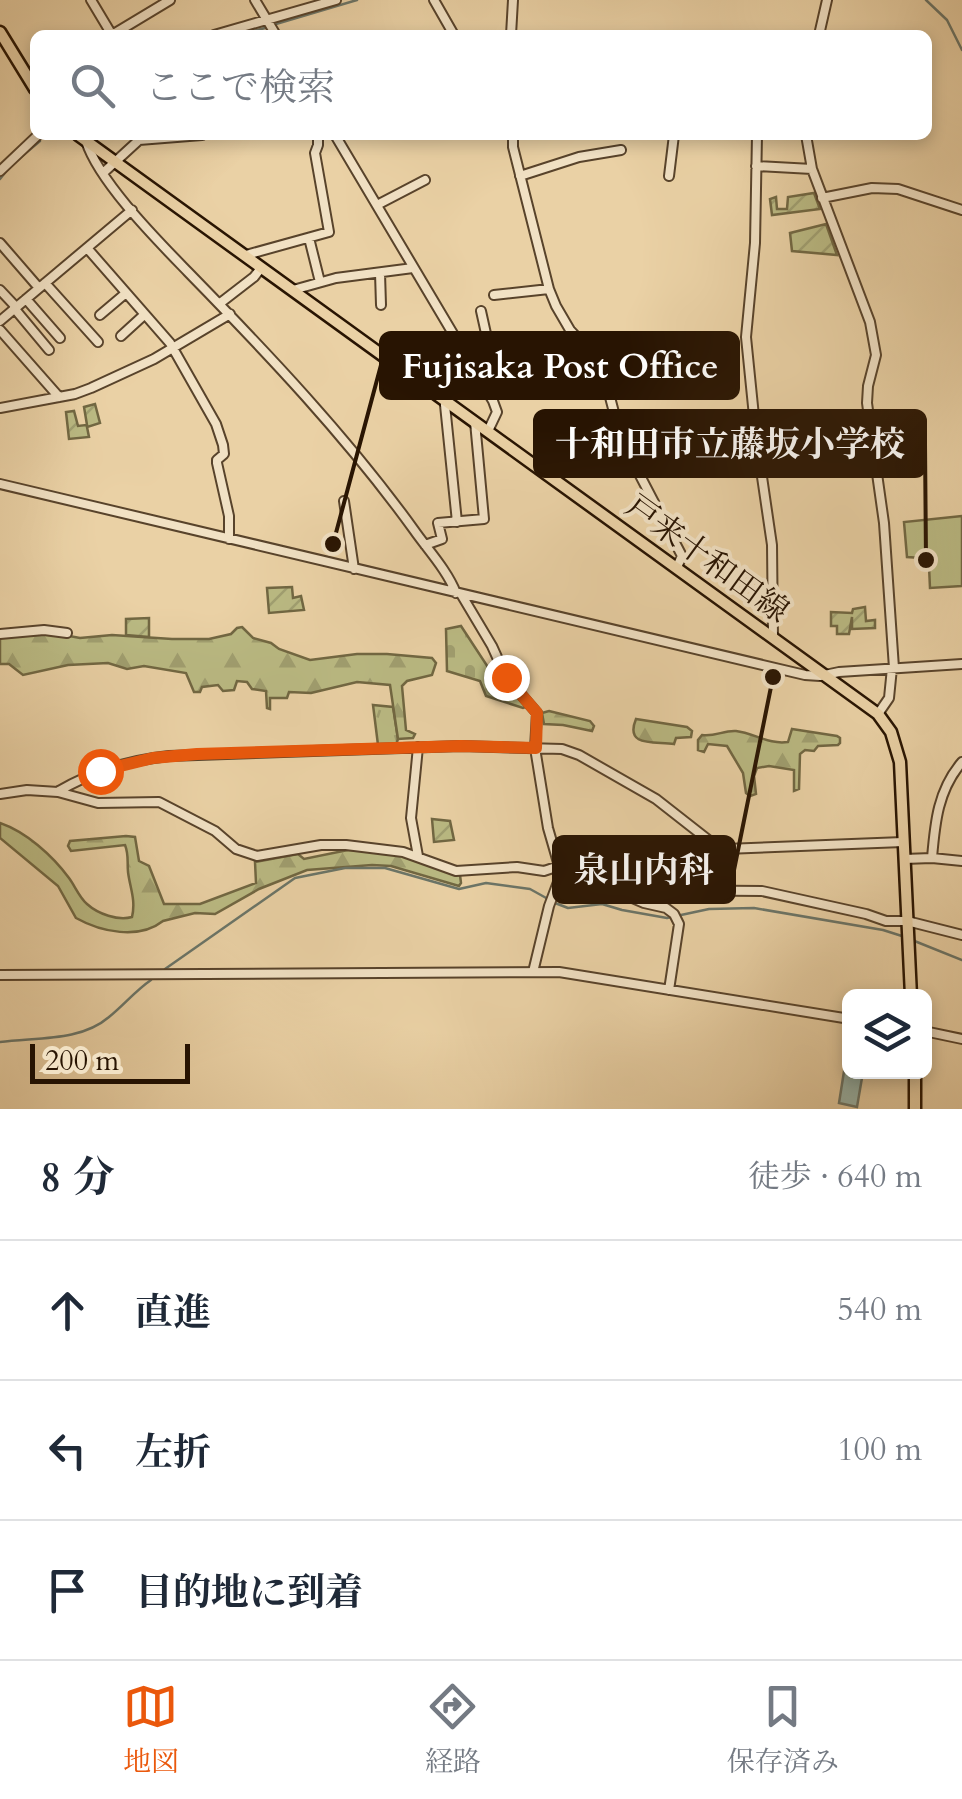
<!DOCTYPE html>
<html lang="ja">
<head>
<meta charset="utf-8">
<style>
	:root { --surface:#fff; --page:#f6f6f7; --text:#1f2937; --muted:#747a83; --line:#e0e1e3; --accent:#ea580c }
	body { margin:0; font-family:Cardo,"Noto Serif JP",serif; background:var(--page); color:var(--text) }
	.controls { position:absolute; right:30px; bottom:30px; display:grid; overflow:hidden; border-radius:15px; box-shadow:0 5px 15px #0003 }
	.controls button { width:90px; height:90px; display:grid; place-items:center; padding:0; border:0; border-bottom:2px solid var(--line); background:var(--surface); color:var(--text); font:50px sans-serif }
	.scale { position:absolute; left:30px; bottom:25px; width:160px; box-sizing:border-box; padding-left:10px; border:5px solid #281402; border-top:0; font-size:28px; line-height:35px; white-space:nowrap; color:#281402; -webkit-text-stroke:8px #f1e1c4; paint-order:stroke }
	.stop { position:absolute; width:30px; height:30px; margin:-22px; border:8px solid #ea580c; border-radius:50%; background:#fff }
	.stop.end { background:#ea580c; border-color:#fff; box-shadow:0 2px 10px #0008 }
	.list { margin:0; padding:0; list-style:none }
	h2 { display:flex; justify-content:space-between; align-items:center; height:130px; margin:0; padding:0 40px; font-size:42px }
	h2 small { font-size:32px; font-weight:400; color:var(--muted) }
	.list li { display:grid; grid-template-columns:65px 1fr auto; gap:30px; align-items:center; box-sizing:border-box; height:140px; padding:0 40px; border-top:2px solid var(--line) }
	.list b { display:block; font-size:38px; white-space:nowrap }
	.list em { font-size:32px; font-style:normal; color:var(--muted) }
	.icon { flex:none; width:55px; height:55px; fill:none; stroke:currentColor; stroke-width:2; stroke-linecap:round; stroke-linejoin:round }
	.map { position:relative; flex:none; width:962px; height:1109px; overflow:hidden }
	.search { position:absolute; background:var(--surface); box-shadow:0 5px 15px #0003; left:30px; right:30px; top:30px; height:110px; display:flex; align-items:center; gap:25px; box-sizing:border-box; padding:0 35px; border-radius:15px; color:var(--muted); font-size:38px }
	.sheet { height:550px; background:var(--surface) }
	nav { display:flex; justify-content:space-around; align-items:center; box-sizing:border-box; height:140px; border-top:2px solid var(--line); background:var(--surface); font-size:28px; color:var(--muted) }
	nav a { display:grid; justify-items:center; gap:5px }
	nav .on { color:var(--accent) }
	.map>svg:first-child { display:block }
</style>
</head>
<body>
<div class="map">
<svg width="962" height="1109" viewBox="0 0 962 1109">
	<defs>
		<pattern id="grass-tufts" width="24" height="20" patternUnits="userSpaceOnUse" patternTransform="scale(2.5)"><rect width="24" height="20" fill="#baba83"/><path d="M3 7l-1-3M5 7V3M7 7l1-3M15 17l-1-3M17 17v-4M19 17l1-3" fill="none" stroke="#a09f70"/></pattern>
		<pattern id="forest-firs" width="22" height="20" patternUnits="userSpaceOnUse" patternTransform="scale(2.5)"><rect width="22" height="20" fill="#baba83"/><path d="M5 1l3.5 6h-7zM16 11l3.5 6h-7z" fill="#a09f70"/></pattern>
		<pattern id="cemetery-stones" width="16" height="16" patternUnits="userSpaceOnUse" patternTransform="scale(2.5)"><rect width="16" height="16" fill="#baba83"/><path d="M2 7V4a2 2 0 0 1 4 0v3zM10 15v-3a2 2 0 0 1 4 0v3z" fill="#a09f70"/></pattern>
		<pattern id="garden-furrows" width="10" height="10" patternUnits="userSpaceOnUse" patternTransform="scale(2.5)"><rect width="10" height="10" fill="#baba83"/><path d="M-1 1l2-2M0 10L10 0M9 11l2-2" fill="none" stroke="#a09f70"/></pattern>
	</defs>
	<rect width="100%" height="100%" fill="#ead1a5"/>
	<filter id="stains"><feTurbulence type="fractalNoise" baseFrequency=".002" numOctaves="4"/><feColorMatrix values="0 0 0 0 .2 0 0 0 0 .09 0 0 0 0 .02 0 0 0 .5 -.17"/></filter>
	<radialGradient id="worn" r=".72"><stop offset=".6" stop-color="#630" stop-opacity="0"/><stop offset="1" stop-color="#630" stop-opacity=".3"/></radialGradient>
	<path fill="url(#grass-tufts)" stroke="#716742" stroke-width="2.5" d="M373,705L393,707L398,739L396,745H378Z"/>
	<path fill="url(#forest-firs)" stroke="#716742" stroke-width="2.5" d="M242,627L253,638L271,643L279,649L310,660L357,654H387L432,658L436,663L432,675L407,681L402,686L406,730L415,734L413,738L398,739L390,685L357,682L311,693L289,692L287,698H270V709L267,708L266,691L252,689L247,682L237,681L234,690L223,691L218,685L202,687L200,692H194L186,673L144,666L127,669L108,663L68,665L23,675L9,664H0V635L42,631L80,638L112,635L172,639H209L231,634L237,628Z
		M549,711L590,721L594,726L592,731L563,725L544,724L542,713Z
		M636,719L687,727L692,731L691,737L676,738L674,744C656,741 624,748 636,719Z
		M792,729L837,736L840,738V743L838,745L818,746L814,751L805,750L800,754L799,789L794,791V770L769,766L757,768L754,776L756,794L750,796L746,793L743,773L727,746L708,744L704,752L698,750V740L702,735C715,737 724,730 736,731C754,733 769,745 788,742Z
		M0,823C26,832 52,855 69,878C75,886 79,897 87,904C98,914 118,921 132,917C136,900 130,888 128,872C127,861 129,855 125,845L71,851L68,846L70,841L126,836L135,837L139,861L149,866L164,904H200L256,883L255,862L298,854L304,859L348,850H389L460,875L461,883L459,886L391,866L372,865L307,870L259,889L215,914L195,913L163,921C139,940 101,932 76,918L58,886L0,838Z"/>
	<path fill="url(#cemetery-stones)" stroke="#716742" stroke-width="2.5" d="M461,626L495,678L502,677L526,707L523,708L486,696L480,681L447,671L446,629Z"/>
	<path fill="url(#garden-furrows)" stroke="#716742" stroke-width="2.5" d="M814,193L820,209L772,215L770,199L776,197L777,209H787L788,197Z
		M826,224L837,255L792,251L790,233Z
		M95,404L100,423L87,427L89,437L69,439L66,412L74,411L78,426L87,425L84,407Z
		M292,587L293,598L301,596L304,610L269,613L267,588Z
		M865,607L866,621L875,620V628L852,629V617L849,634H837V626H831V612L852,613L853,609Z
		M149,618V637L126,635V619Z
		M432,819L450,821L454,840L434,842Z"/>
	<path fill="#baba83" stroke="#716742" stroke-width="2.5" d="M962,516V586L930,588L929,566L922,558L907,557L904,522Z"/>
	<path fill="#98b6ac" stroke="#6b7568" stroke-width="2.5" d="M845,1065L849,1066L850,1072H863L857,1107L839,1103Z"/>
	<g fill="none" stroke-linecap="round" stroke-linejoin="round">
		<path stroke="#6b7568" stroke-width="2.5" d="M926,0L947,20L962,50
			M276,24L357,0
			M238,35L265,28
			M14,163L40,141
			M0,179L8,169
			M555,903L568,908L602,904L622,910L667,918L709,909L754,908L883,930L905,937
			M912,940L962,960
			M165,969L295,878L345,868H385L459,889L486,883L530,889L548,899
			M0,1042C36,1037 80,1042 109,1017C124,1005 135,991 151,980"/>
		<defs>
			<path id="minor" d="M91,0L112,35L170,0
				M255,0L276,35
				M434,0L454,35
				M214,35L336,0
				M511,35L513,0
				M819,35L827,0
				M335,135L493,401L497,412L488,431
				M513,135V147L549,289L556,306L570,330L601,363L621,439L682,556L677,567
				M757,135L755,243L746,337L756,436L772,545L773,637
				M806,135L812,169L870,322L876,355L868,386L867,403L884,523L894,668
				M86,141C99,182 158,241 188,272C268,354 347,437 414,530C428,550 447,570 456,593
				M756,166L812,169
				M0,171L38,135
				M103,173L139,140L202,135
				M520,176L579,157L621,150
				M669,176L674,135
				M822,198L872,188L898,189L962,210
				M377,205L425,180
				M309,238L320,282
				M0,243L39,288
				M87,248L170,343L216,424L223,445L224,454L217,460V463L229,516V539
				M246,255L329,232L315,153L318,145V135
				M380,273L381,305
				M45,283L98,342
				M0,290L16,307
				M293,290L336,278L413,268
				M494,295L549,289
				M26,299L60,338
				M219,304L254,277L261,268
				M14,308L49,350
				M481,311L487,338L494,343L500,378L485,388
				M100,315L126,293
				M0,321L132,210
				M0,330L59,397
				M121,336L144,315
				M447,402L445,405L457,522
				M0,408L75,394L91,388L154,359L230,314
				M0,484L805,675L820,676L839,672L962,664
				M344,501L354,569
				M425,545L442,539L438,523L484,519L475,422
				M461,594L492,646L506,677L537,713L535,748L548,828L559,866
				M0,634L44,630L67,633
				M878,714L889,698L892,668
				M59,791C93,771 130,760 169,756L461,746L562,749L579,755L656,799L716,846L725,849L903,842
				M0,794L27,790L58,792L98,803L159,802L215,831L236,849L257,856L321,845H346L403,852L456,871L517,867L544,871L559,866L597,881L639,890L762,891L866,914L886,921H907L962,935
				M418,856L411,818L418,747
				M932,858C935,822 938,790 962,762
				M904,859L932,858L962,861
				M607,887L644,903L666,908L674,914L679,924L669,990
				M533,972L549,906L561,874L570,873
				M0,975L559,972L850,1019
				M924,1031L962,1039"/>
			<path id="major" d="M0,32L35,89
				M78,135L878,714L891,732L900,762L911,996
				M915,1072V1109"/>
		</defs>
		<use href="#minor" stroke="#58432b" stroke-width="12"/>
		<use href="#major" stroke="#281402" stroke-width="15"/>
		<use href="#minor" stroke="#f1e1c4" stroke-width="8"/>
		<use href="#major" stroke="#ead1a5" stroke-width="10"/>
	</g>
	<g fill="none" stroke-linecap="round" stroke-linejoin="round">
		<path stroke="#ea580c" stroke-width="12" d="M100,771L153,758L197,754L461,746L536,748L537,713L506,677"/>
	</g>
	<g text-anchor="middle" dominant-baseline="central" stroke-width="8" stroke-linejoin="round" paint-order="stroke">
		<g font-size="32" fill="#281402" stroke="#f1e1c4">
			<text transform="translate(707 559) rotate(36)">戸来十和田線</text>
		</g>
	</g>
	<path fill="none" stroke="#281402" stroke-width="4" d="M333 544L381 365M926 560L925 444M773 677L734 870"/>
	<g fill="#281402" stroke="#f1e1c4" stroke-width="4">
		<circle cx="333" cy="544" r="10"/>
		<circle cx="926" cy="560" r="10"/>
		<circle cx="773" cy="677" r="10"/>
	</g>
	<g fill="#281402" stroke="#281402" stroke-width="4">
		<rect x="381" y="333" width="357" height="65" rx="10"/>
		<rect x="535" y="411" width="390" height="65" rx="10"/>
		<rect x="554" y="837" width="180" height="65" rx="10"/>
	</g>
	<g font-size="35" text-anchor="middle" font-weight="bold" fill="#fff">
		<text x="560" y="378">Fujisaka Post Office</text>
		<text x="730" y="456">十和田市立藤坂小学校</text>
		<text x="644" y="882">泉山内科</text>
	</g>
	<rect width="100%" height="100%" filter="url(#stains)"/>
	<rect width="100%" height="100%" fill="url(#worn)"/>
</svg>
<div class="controls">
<button><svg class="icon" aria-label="layers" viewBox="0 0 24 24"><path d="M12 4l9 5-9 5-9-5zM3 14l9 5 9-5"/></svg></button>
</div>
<div class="scale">200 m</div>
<div class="stop" style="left:100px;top:771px"></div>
<div class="stop end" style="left:506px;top:677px"></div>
<div class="search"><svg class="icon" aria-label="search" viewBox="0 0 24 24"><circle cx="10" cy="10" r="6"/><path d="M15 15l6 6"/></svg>ここで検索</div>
</div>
<section class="sheet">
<h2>8 分<small>徒歩 · 640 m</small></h2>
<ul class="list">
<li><svg class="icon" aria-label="ahead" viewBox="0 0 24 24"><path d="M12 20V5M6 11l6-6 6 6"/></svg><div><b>直進</b></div><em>540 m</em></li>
<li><svg class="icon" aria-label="left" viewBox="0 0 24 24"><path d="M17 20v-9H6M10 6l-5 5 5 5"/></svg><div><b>左折</b></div><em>100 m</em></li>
<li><svg class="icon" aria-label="arrive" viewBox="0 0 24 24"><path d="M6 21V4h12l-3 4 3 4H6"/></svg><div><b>目的地に到着</b></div></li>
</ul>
</section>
<nav>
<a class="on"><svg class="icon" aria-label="map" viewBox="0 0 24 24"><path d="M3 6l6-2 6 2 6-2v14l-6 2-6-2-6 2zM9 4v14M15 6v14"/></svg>地図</a>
<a><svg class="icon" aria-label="directions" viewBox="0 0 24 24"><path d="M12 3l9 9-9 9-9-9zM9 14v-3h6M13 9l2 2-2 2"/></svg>経路</a>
<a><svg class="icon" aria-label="saved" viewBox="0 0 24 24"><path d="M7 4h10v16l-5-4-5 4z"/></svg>保存済み</a>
</nav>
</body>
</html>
